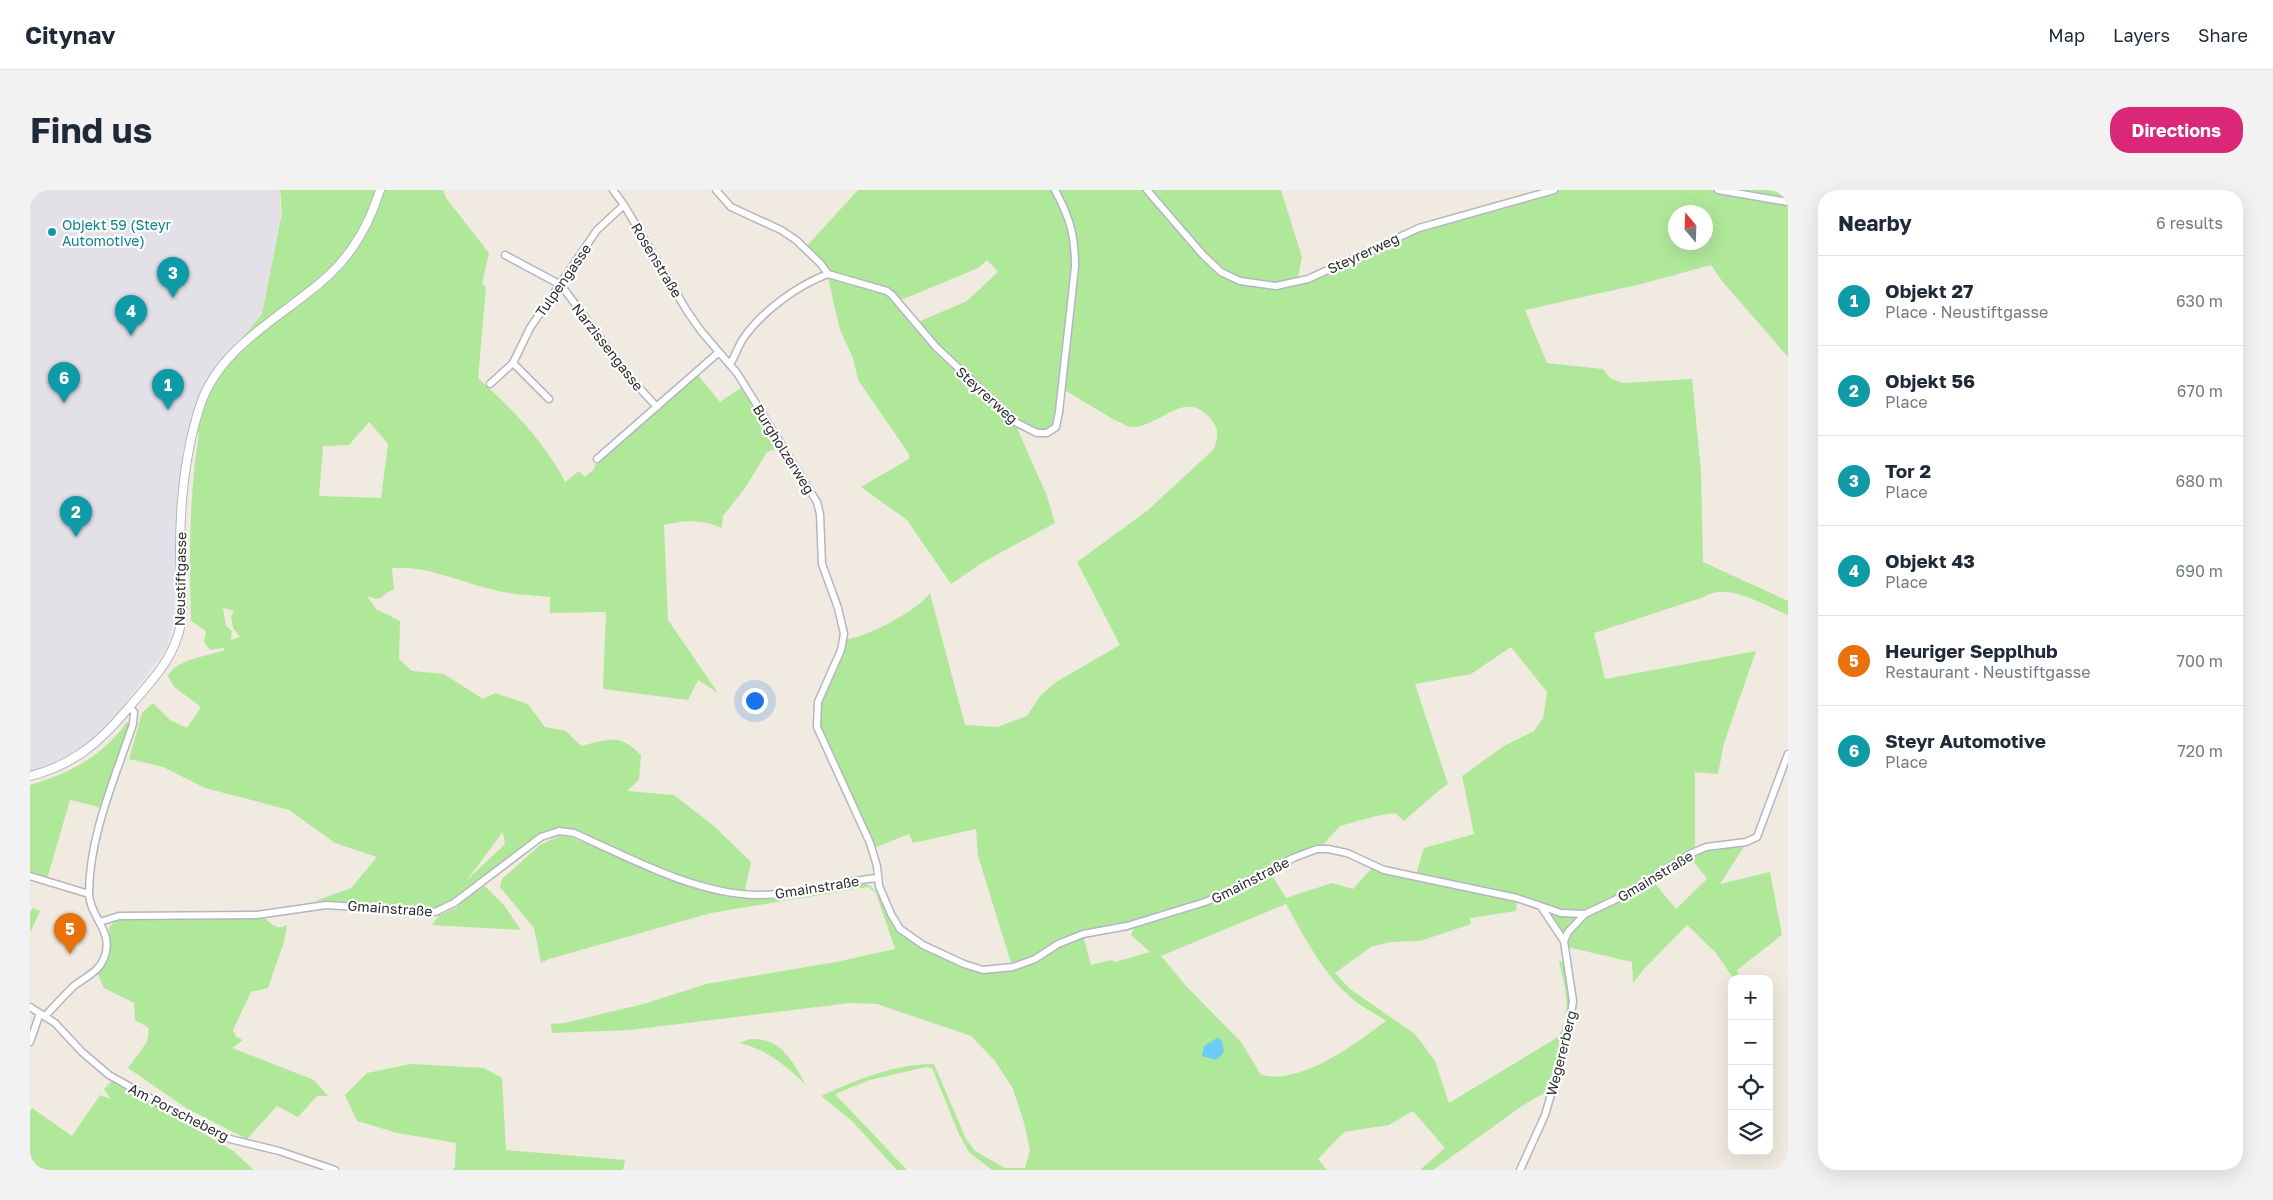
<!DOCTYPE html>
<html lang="en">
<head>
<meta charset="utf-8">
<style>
	:root { --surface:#fff; --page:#f2f2f3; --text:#1f2937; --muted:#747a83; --line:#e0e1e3; --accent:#db2777 }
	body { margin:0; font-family:"Golos Text",sans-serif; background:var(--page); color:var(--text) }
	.controls { position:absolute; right:15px; bottom:15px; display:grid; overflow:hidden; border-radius:10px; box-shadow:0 5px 20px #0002 }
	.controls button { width:45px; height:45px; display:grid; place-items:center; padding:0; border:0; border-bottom:1px solid var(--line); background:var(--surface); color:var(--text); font:25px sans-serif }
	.compass { position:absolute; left:1638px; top:15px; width:45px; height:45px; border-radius:50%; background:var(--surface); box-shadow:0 5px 20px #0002; rotate:341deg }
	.you { position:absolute; left:724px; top:510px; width:18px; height:18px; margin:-12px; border:4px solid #fff; border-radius:50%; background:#1a73e8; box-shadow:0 0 0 8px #1a73e833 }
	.badge { display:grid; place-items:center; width:32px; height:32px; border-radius:50%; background:var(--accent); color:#fff; font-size:16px; font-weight:700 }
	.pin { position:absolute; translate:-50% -41px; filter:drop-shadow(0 1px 2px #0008) }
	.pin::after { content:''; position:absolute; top:26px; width:18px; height:15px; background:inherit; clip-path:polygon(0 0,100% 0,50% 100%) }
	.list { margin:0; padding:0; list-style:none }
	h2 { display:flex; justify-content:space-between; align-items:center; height:65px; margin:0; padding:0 20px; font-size:21px }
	h2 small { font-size:16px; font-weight:400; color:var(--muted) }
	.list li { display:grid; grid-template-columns:32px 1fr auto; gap:15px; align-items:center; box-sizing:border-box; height:90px; padding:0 20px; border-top:1px solid var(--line) }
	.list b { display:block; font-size:19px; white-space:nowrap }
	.list p { margin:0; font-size:16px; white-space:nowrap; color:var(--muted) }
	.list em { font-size:16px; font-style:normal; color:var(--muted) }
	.icon { flex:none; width:28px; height:28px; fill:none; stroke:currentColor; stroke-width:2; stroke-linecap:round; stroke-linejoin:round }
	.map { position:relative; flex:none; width:1758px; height:980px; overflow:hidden; border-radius:20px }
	header { display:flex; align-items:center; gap:30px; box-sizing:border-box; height:70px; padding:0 25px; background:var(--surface); border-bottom:1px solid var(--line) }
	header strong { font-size:24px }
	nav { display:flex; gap:28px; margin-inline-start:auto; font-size:18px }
	.intro { display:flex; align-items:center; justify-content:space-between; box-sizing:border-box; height:120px; padding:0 30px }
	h1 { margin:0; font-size:35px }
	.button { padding:12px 22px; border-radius:20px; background:var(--accent); color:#fff; font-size:18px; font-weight:700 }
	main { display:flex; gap:30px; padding:0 30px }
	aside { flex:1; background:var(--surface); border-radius:20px; box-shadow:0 5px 20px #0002 }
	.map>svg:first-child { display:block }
</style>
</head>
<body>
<header>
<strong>Citynav</strong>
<nav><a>Map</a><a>Layers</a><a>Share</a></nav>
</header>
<div class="intro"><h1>Find us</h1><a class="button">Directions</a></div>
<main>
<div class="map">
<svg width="1758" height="980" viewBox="0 0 1758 980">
	<rect width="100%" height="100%" fill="#f0eae0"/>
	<path fill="#e3e0e8" d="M0,0H249L251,22L232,123L174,197L153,257L145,369L146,427L135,462L73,541L54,557L32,570L0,581Z"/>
	<path fill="#b0e89a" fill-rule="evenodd" d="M250,0H413L416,8L459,63L452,94L456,97L448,188C481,218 515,252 535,292L549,281L555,287L564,279L565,275L668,185L690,212L713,196L782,308L746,259L737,262L715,298L693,326L692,338C672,329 655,330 634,335L638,430L688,503L668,490L658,510L573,499L576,422L520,423V407C503,405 486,405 469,401C435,394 398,375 362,378L364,399C350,405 354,413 337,406L346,419L370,431L369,469L382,481L414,484L453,509L465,503L498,514L515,537L536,541L551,556C581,549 588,543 611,565L609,590L597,601L644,605L685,637L721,672L715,700L726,702C660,699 595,663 535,638C507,641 490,661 469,677C450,691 431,703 412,716L392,720L342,713L285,711L321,698L347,667L305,653L259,620L175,598L133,577L99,569L112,523L123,513L140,530L157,538L171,517L144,497L138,486C146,469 179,466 195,460L194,458L180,460L174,452L176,441L161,431C159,368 159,305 169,243L159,246L175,193L232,124L252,22ZM339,232L358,254L351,308L289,306L293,256L319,255ZM193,418L204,421L201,426L203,438L210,447L201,450L202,441L196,436ZM473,643L475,654L437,690L472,643Z
		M828,0H1251L1272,67L1267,92L1401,30L1508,0H1758V167L1692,91L1681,75L1611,94L1495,120L1517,173L1573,179L1580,188L1593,193L1662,189L1671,281L1673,372L1758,411V425C1735,416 1697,391 1674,407L1564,443L1575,489L1726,461L1694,553L1688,584L1665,582V659C1636,676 1592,709 1562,719C1532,728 1422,693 1386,684L1394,658L1444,644L1432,586L1474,556L1504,541L1513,528L1517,502L1481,457L1441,484L1385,494L1418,594L1407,602L1374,631L1365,623L1346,626L1310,636L1291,657L1201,699L1107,731L1046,743L982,776L948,666L946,639L883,653L879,644L844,658L790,538C785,505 809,480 817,449C838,447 888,420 900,403L935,535L967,537L997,526L1011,505L1026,492L1090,455L1047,372L1117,321L1184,259C1189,245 1189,238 1179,227C1154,199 1130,237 1102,237C1093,237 1046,206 1034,200L1028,238C1010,253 1005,245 987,238L1017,306L1025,333L955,371L921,394L877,330L831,297L879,269V264L828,190L823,168L810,140L798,88L789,75L773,60ZM1646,22H1676V52H1646ZM957,70L968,82L937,111L888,132L871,110L948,78Z
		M97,532L101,534L72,618L40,610L17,689L0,684V595C40,583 72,567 97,532Z
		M529,646L540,647L663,695L706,706L832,692C853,699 853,719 864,736C870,744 878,749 886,754L964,782H974L993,777L1012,768L1035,753L1053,745L1061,775L1082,770L1085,772L1120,762L1101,745L1105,736L1186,711L1240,682L1256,708L1302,693L1323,699L1341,679L1385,690L1487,711L1486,721L1440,728L1441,734L1390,751L1360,752L1341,757L1305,783L1320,799L1385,844L1405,871L1419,913L1528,847C1543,822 1535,798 1529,771L1535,772L1541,818L1519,903L1516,902L1492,916L1403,980H1390L1415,958L1383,921L1359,935L1314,942L1288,969L1297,980H962L939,962L929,944L902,878L896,877L840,890L805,904L877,980H867L822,931L791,906C827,890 864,874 904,874L936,949L945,961L975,978H995L1000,960L994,933L983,899L965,871L941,846L847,814L820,813L600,840L522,843L521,834L535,833L617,813L676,794L806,772L865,759L846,703L838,697L681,723L519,769L511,773L504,738L470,697L472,689L510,655ZM1256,714C1276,750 1294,786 1326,812C1336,819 1346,824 1356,831C1325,854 1272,895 1231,885L1211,852L1156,796L1131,766Z
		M1715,655L1690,694L1740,682L1752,745L1707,780L1709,789H1704L1686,763L1657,735L1613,780L1603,793L1602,772L1537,757L1541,742L1555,728L1623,691L1646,719L1677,689L1660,667L1675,660Z
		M455,696L473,714L491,740L402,735L409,725L426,718L432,711Z
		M3,718L10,721L0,743V722Z
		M1524,723L1546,727V728L1536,741H1532L1521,725V723Z
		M236,729C243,736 248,740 257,735L254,752L238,798L221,802L203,840L206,847L213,850L202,858L284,890L298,906H287L268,927L247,916L217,949L156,918L98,878L117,852L119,838L105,830L104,813L74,798L68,785L80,760L79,737L86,730Z
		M720,849C751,847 763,872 776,895C755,875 738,860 709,853Z
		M381,874L454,878L472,888L476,960L595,970L593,980H422L425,977L426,953L367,943L327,931L315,905L337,883Z
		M82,891L118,913L134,918L140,924L202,960L224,980H0V921L2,918L42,946L70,905L81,909L74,899Z"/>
	<path fill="#6ecaf6" d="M1187,848L1191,849L1194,861L1191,866L1186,870L1172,866L1174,856Z"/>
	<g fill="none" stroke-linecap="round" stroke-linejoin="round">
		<defs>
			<path id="minor" d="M583,0L594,15L657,121L671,141L707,183L787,312L790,324L792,374L808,418L814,444L811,460L788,512L787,537L840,653L847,676L849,696L861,724L870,739L893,755L934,774L953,780L983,777L1005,769L1028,754L1053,744L1097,736L1175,712L1201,701L1263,668L1287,659H1298L1317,663L1354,680L1487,708L1531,723L1555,724
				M686,0L701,17L751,40L766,50L791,74L798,84
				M1117,0L1173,65L1191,82L1210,91L1246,96L1278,89L1389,38L1524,0
				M1688,0L1758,12
				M475,65L531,95L601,189L627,217
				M798,84L857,101L862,105L906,157L987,233L1007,243H1017L1026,237L1029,222L1045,77C1045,45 1040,28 1025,0
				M483,173L519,209
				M700,174C706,165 708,155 715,146C734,120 768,95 798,84
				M460,194L483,173L500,138L567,40L594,15
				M567,269L689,162
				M0,686L59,704
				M70,732L89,726L227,725L296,715L405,722L424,713L511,647L529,641L544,643C600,668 665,704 727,705C767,705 807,692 847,688
				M1534,751L1538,742L1555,724L1593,706L1660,664L1676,657L1716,652L1727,647L1758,564
				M0,817L25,833L52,862L79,885L170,936L200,949L249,961L305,980
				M15,826C25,816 34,805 44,796C55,787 69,782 74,768C85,742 60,728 59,704C59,646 85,588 103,534L104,522L99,517
				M0,852L10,823
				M1490,980L1515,925L1537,850L1543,811L1534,751L1512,718"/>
			<path id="tertiary" d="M0,586C41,576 69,553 95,522C114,499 138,476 147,448C157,421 150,390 150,362C150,314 155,262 170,216C190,155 253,127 298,86C323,63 340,32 350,0"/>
		</defs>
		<use href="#minor" stroke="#b4b5c2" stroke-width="9"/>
		<use href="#tertiary" stroke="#b4b5c2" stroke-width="10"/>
		<use href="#minor" stroke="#fff" stroke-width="6"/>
		<use href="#tertiary" stroke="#fff" stroke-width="8"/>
	</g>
	<circle fill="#0f9aa8" stroke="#fff" stroke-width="2" cx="22" cy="42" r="5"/>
	<g text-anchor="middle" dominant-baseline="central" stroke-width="4.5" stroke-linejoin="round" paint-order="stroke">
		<g font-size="14" fill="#0d838f" stroke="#fff" text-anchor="start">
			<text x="32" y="34">Objekt 59 (Steyr<tspan x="32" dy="16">Automotive)</tspan></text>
		</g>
		<g font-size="14" fill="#2e2e2e" stroke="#fff">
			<text transform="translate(1333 63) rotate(-25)">Steyrerweg</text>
			<text transform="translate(627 70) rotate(59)">Rosenstraße</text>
			<text transform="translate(533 90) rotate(-55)">Tulpengasse</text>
			<text transform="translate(578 157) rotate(52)">Narzissengasse</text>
			<text transform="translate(957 205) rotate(42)">Steyrerweg</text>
			<text transform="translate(754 259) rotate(58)">Burgholzerweg</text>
			<text transform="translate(150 389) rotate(-89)">Neustiftgasse</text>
			<text transform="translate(1625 686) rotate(-31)">Gmainstraße</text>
			<text transform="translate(1220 690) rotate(-27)">Gmainstraße</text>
			<text transform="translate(787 697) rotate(-9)">Gmainstraße</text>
			<text transform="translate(360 718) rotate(4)">Gmainstraße</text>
			<text transform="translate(1531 863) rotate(-76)">Wegererberg</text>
			<text transform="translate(149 922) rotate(27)">Am Porscheberg</text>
		</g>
	</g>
</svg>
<div class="controls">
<button>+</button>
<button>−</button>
<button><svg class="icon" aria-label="locate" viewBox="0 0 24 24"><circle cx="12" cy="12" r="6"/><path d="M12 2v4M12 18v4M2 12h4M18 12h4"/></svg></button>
<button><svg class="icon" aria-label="layers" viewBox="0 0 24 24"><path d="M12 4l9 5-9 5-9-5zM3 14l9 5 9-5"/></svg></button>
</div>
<svg class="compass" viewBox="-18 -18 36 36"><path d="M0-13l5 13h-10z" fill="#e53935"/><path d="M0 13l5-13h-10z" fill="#747a83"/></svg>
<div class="you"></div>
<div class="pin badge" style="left:138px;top:220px;background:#0f9aa8">1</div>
<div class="pin badge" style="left:46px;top:347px;background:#0f9aa8">2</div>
<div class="pin badge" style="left:143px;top:108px;background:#0f9aa8">3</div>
<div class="pin badge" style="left:101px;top:146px;background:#0f9aa8">4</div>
<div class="pin badge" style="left:40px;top:764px;background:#e8710a">5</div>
<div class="pin badge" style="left:34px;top:213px;background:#0f9aa8">6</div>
</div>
<aside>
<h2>Nearby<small>6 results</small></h2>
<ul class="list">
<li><span class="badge" style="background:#0f9aa8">1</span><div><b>Objekt 27</b><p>Place · Neustiftgasse</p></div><em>630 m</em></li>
<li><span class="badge" style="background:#0f9aa8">2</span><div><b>Objekt 56</b><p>Place</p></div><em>670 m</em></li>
<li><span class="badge" style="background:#0f9aa8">3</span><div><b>Tor 2</b><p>Place</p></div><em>680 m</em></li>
<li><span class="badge" style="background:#0f9aa8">4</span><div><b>Objekt 43</b><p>Place</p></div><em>690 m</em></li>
<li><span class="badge" style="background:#e8710a">5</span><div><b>Heuriger Sepplhub</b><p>Restaurant · Neustiftgasse</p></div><em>700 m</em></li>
<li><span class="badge" style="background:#0f9aa8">6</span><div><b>Steyr Automotive</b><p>Place</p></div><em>720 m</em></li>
</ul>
</aside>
</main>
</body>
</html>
